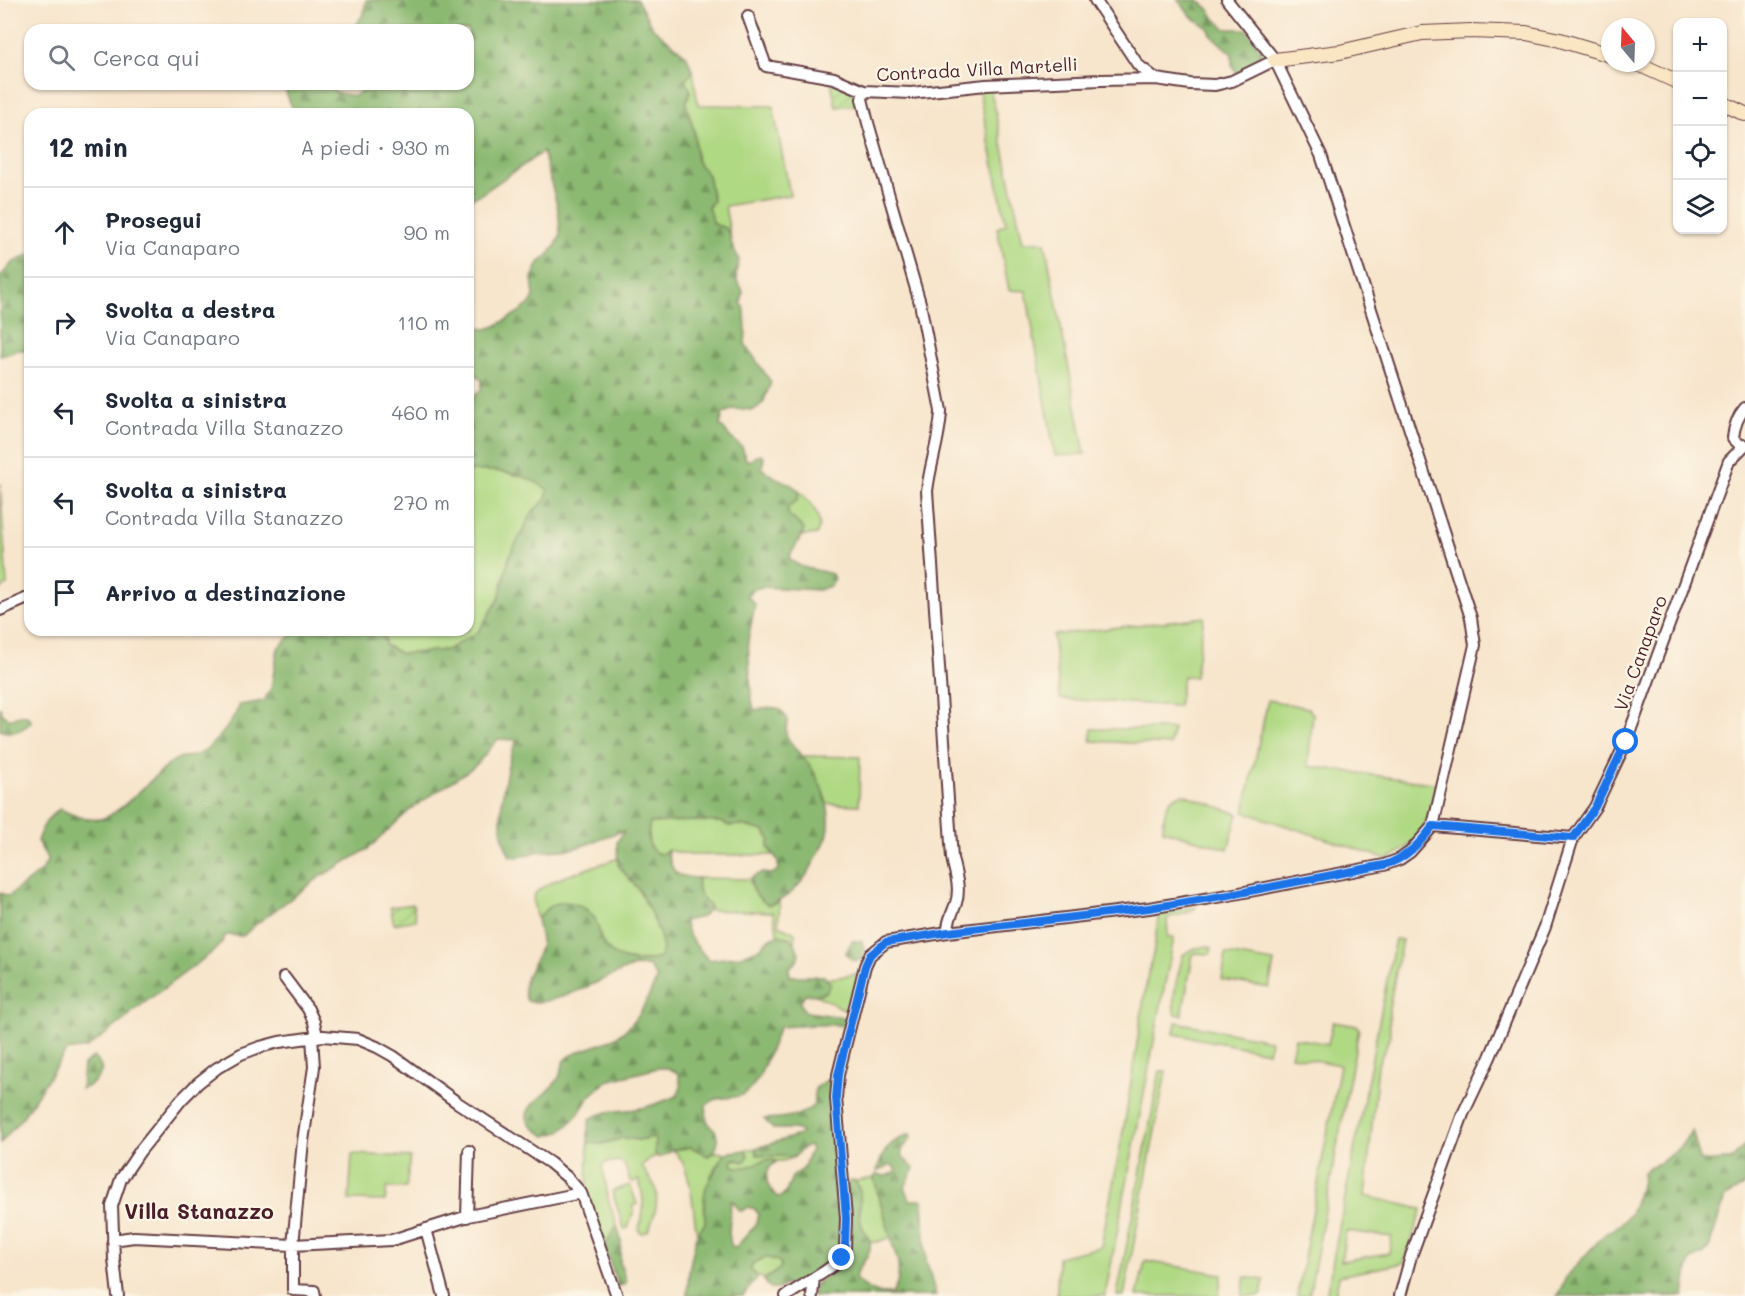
<!DOCTYPE html>
<html lang="it">
<head>
<meta charset="utf-8">
<style>
	:root { --surface:#fff; --page:#f6f6f7; --text:#1f2937; --muted:#747a83; --line:#e0e1e3 }
	body { margin:0; font-family:Mali,sans-serif; background:var(--page); color:var(--text) }
	.controls { position:absolute; right:18px; top:18px; display:grid; overflow:hidden; border-radius:12px; box-shadow:0 2px 4px #0004 }
	.controls button { width:54px; height:54px; display:grid; place-items:center; padding:0; border:0; border-bottom:2px solid var(--line); background:var(--surface); color:var(--text); font:30px sans-serif }
	.compass { position:absolute; left:1601px; top:18px; width:54px; height:54px; border-radius:50%; background:var(--surface); box-shadow:0 2px 4px #0004; rotate:341deg }
	.stop { position:absolute; width:18px; height:18px; margin:-14px; border:4px solid #1a73e8; border-radius:50%; background:#fff }
	.stop.end { background:#1a73e8; border-color:#fff; box-shadow:0 2px 6px #0008 }
	.list { margin:0; padding:0; list-style:none }
	h2 { display:flex; justify-content:space-between; align-items:center; height:78px; margin:0; padding:0 24px; font-size:26px }
	h2 small { font-size:20px; font-weight:400; color:var(--muted) }
	.list li { display:grid; grid-template-columns:39px 1fr auto; gap:18px; align-items:center; box-sizing:border-box; height:90px; padding:0 24px; border-top:2px solid var(--line) }
	.list b { display:block; font-size:22px; white-space:nowrap }
	.list p { margin:0; font-size:20px; white-space:nowrap; color:var(--muted) }
	.list em { font-size:20px; font-style:normal; color:var(--muted) }
	.icon { flex:none; width:33px; height:33px; fill:none; stroke:currentColor; stroke-width:2; stroke-linecap:round; stroke-linejoin:round }
	.map { position:relative; flex:none; width:1745px; height:1296px; overflow:hidden }
	.search { position:absolute; background:var(--surface); box-shadow:0 2px 4px #0004; left:24px; top:24px; width:450px; height:66px; display:flex; align-items:center; gap:15px; box-sizing:border-box; padding:0 21px; border-radius:18px; color:var(--muted); font-size:22px }
	.panel { position:absolute; background:var(--surface); box-shadow:0 2px 4px #0004; left:24px; top:108px; width:450px; height:528px; border-radius:18px }
	.map>svg:first-child { display:block }
</style>
</head>
<body>
<div class="map">
<svg width="1745" height="1296" viewBox="0 0 1745 1296">
	<defs>
		<pattern id="forest-firs" width="22" height="20" patternUnits="userSpaceOnUse" patternTransform="scale(1.5)"><rect width="22" height="20" fill="#8cb972"/><path d="M5 1l3.5 6h-7zM16 11l3.5 6h-7z" fill="#74965e"/></pattern>
		<pattern id="garden-furrows" width="10" height="10" patternUnits="userSpaceOnUse" patternTransform="scale(1.5)"><rect width="10" height="10" fill="#b0d984"/><path d="M-1 1l2-2M0 10L10 0M9 11l2-2" fill="none" stroke="#99ba72"/></pattern>
	</defs>
	<rect width="100%" height="100%" fill="#fcf5e5"/>
	<filter id="ink" filterUnits="userSpaceOnUse"><feTurbulence type="fractalNoise" baseFrequency=".0167" numOctaves="2"/><feDisplacementMap in="SourceGraphic" scale="12" xChannelSelector="R" yChannelSelector="G"/><feConvolveMatrix kernelMatrix="1 2 1 2 8 2 1 2 1" color-interpolation-filters="sRGB"/></filter>
	<filter id="wash" filterUnits="userSpaceOnUse"><feTurbulence type="fractalNoise" baseFrequency=".008" numOctaves="4" result="noise"/><feDisplacementMap in="SourceGraphic" scale="24" xChannelSelector="R" yChannelSelector="G"/><feGaussianBlur stdDeviation="1.35" result="paint"/><feColorMatrix in="noise" values="0 0 0 0 0 0 0 0 0 0 0 0 0 0 0 0 0 1.4 0 .05"/><feComposite in="paint" operator="in"/></filter>
	<g filter="url(#wash)">
		<rect width="100%" height="100%" fill="#f7e5cc"/>
		<path fill="#b0d984" stroke="#7d7c58" stroke-width="1.5" fill-rule="evenodd" d="M693,71L698,105L773,106L790,195L725,206L730,234L725,228L714,224L708,208L713,201L708,176L699,164L696,156L694,131L686,104L690,92L686,79Z
			M990,87L1023,242H1045L1085,454L1055,456L1026,291L1009,290L997,228L1006,224L978,88Z
			M481,470C505,471 529,475 549,490L546,499L532,513L509,557L499,600L478,632L447,650L401,654L385,645V639L381,632L389,630H468V472Z
			M0,483L7,585L0,590Z
			M799,491C810,503 825,517 817,534L802,536L804,529L788,515V507L797,500Z
			M1204,617L1195,677L1183,676L1178,706L1060,699L1053,635Z
			M1268,700L1308,708L1313,714L1308,766L1437,784C1429,819 1423,843 1387,859L1244,812Z
			M1092,729H1173L1170,745L1091,741Z
			M802,756L860,757L859,805L825,804L824,795Z
			M1183,794L1238,814L1228,849L1163,830C1164,814 1164,798 1183,794Z
			M681,821L722,822L729,826L741,825L747,826L764,831L770,839L768,847L774,855H690L667,850L662,854C646,853 648,836 649,823Z
			M619,858C618,871 631,879 638,889C645,899 664,937 663,949C663,953 660,955 659,958C638,964 614,963 602,941C599,935 599,926 595,919C587,906 569,899 554,904C548,906 542,914 537,919C535,912 532,902 534,896C539,881 603,864 619,858Z
			M698,878L751,879L750,883L768,905L779,902C781,910 777,917 779,925L795,933V943L790,938L778,935L773,912L708,910L710,906C699,896 696,893 698,878Z
			M1196,907L1193,911L1167,918L1168,938L1174,937L1105,1296H1057L1058,1257L1101,1247L1125,1121L1147,979L1154,950L1159,911Z
			M1395,939L1402,940L1389,1008L1390,1036L1378,1065L1365,1196L1422,1209L1404,1263L1339,1276L1335,1296H1326ZM1346,1231L1392,1237L1389,1253L1341,1261Z
			M1207,946L1212,948L1210,954L1195,953L1193,954L1182,1015L1176,1014C1169,1003 1180,968 1183,955L1192,949Z
			M1226,954L1274,962L1269,988L1222,980Z
			M858,974L849,1012L816,995L826,992L830,984L826,979Z
			M1176,1022L1270,1040L1268,1052L1174,1034Z
			M1333,1022L1357,1026L1359,1029L1309,1296H1297L1340,1065L1291,1056L1295,1038L1328,1044Z
			M1160,1071H1166L1124,1296H1117Z
			M623,1138L638,1140L648,1138H654C657,1144 653,1150 656,1156L649,1159L642,1166C645,1173 649,1177 653,1183C661,1196 654,1219 648,1231L643,1233L639,1232C639,1225 642,1218 643,1211C644,1200 642,1190 639,1180L633,1182L630,1181L624,1164L619,1161L604,1163L602,1168L606,1183L608,1199L617,1226L604,1247L587,1195L588,1143L602,1144Z
			M691,1147L708,1156L715,1152L725,1153L711,1175L705,1223L697,1233C692,1209 693,1166 673,1150Z
			M756,1148L758,1155H790L794,1157C785,1161 779,1163 770,1159C757,1162 747,1171 733,1166L731,1162L735,1159L740,1161L748,1155L745,1150Z
			M352,1154L410,1157L406,1188H387L385,1201L349,1200Z
			M874,1178L878,1195L891,1237L877,1242H870C868,1234 863,1231 861,1224C856,1210 866,1194 855,1181Z
			M630,1185L637,1204L632,1206L634,1210L628,1228L624,1229L612,1191Z
			M766,1257L780,1261L781,1267L771,1276L767,1277L764,1280L761,1277H758L751,1269L752,1264Z
			M1145,1261L1222,1274L1219,1296H1137Z
			M1245,1277L1264,1280L1261,1296H1242Z"/>
		<path fill="url(#forest-firs)" stroke="#6b6c4e" stroke-width="1.5" fill-rule="evenodd" d="M366,0H637L653,28L686,55L693,71L686,79L690,91L686,104L694,131L696,156L699,164L708,175L713,201L708,207L714,224L725,228L730,234L732,245L739,260L736,273L738,284L742,288L743,294L741,302L745,311L746,331L745,344L771,382L763,403L754,410L732,409L723,414L720,425L731,438L742,447L746,460H751L755,457L761,454L764,458L762,468C772,480 788,479 799,491L798,500L788,507V514L804,529C801,540 793,548 789,558C799,570 818,569 832,574L834,579L830,586L819,590L761,587L752,590L748,597L755,604L748,640L751,695L754,710C772,707 779,703 788,720C787,725 785,729 786,734C788,742 802,756 808,763C821,781 833,811 828,833C826,843 818,853 814,862C805,881 789,899 768,905C758,898 749,890 752,877L761,873L772,874L779,869L777,859L768,847L770,839L764,831L741,825L729,826L722,822L694,821L650,823C647,835 646,853 662,854L667,850C672,873 674,877 698,878C696,893 699,896 710,907L702,917L685,921C685,937 699,947 708,960L741,956L760,948L769,939L778,935L790,938L795,943L799,954L797,961L789,968L790,976H824L831,984L826,992L816,995L805,994L800,1002L803,1009L807,1012L843,1017L848,1019L846,1026C825,1023 802,1026 780,1027C769,1046 764,1079 746,1093C736,1100 725,1096 714,1100C714,1100 707,1105 706,1105C707,1118 704,1121 715,1130C719,1141 719,1150 708,1156L691,1147L673,1150L660,1158L656,1156C653,1150 657,1144 654,1138H648L639,1140L623,1138L602,1144L588,1143V1130L590,1119C607,1109 618,1112 636,1109C650,1107 664,1101 677,1096L681,1087L678,1073L668,1068H658L607,1081L589,1097L579,1113L567,1126L559,1132L546,1136C506,1114 539,1103 555,1083C561,1077 562,1068 564,1060C580,1049 590,1049 608,1041C635,1030 645,1004 657,979L649,966C643,966 636,966 630,968C606,976 550,1009 527,1001C516,978 539,964 541,943C541,935 538,926 537,919C542,914 548,906 554,904C569,899 587,906 595,919C599,926 599,935 602,941C614,963 638,964 659,958L663,949L660,936L654,920L639,890L618,865L617,842L624,831C605,835 589,846 570,849C560,851 548,850 537,852C526,855 522,858 510,856C507,850 504,844 503,838C497,815 506,761 517,740L498,739L475,766L411,809L368,849L320,877L255,925L243,936L226,935L218,948L132,1012L128,1017L87,1048L66,1051L24,1115L0,1144V893L9,896L42,870L47,862L46,856L37,841C42,827 48,816 60,809C72,815 87,821 100,819C120,816 156,772 175,760C183,755 194,758 201,753C218,741 230,725 239,707L238,705L264,701L271,688L278,648L297,630H377C384,634 385,639 385,645L401,654L447,650L478,632L499,599L509,557L532,513L546,499L548,490C526,473 495,468 468,472V399L475,396L481,389L482,381L468,366V317L479,328L486,329L496,326L519,312L531,303L534,296L532,278L539,263L549,254L556,245L560,236L559,216L557,205L543,152L481,194L468,200V114H295L287,95L284,84H328C337,96 342,93 355,96L371,84H468V30H353L364,13Z
			M1178,0H1198L1207,7L1215,19L1226,29H1246L1261,50L1260,60L1245,73L1237,75L1232,64V54L1212,36L1208,28L1192,17Z
			M28,255H30V350H19L0,356V277L12,263Z
			M0,707L2,714L9,719L24,715L30,718L31,722C22,731 11,735 0,730Z
			M852,941H862L865,953L863,959L856,961L851,959L846,953Z
			M93,1057L99,1063L102,1070C97,1081 92,1085 81,1089L83,1065Z
			M835,1076L842,1252L833,1261L800,1282L786,1285L778,1289H773L768,1286L764,1280L767,1277L771,1276L781,1267L780,1262L766,1257L752,1264L751,1270L758,1277L743,1296H687L689,1270L697,1233L705,1223L704,1197L706,1187L725,1153L745,1150L748,1155L747,1159L744,1162L734,1159L732,1162L733,1166C748,1171 756,1161 770,1159L776,1162C762,1171 765,1188 778,1197L782,1196L787,1190L792,1177L803,1169L811,1149L810,1146L804,1147L794,1157L757,1155L756,1148L799,1135L801,1132L795,1129H773L764,1119C781,1118 801,1118 814,1105C814,1101 813,1094 815,1090C816,1084 830,1080 835,1076ZM731,1201L735,1203L738,1210L742,1211L748,1207L755,1209L758,1214L755,1226L735,1248L731,1245L729,1233Z
			M1692,1130L1700,1160C1709,1164 1720,1159 1731,1160L1745,1145V1185L1725,1197L1709,1248L1704,1254L1692,1260L1688,1269L1684,1296H1557L1568,1274L1604,1235L1622,1223L1630,1214L1641,1185L1643,1173L1649,1167L1660,1163L1681,1146Z
			M910,1134L911,1138L902,1150V1156L914,1169L905,1187L910,1200H923L926,1260L936,1296H812L814,1285L836,1270L846,1258L845,1182L855,1181C865,1193 857,1209 861,1223C863,1233 872,1236 870,1249C868,1261 856,1267 855,1279C866,1288 877,1296 892,1294C899,1283 899,1275 898,1263L874,1178L877,1174L885,1176L895,1173L896,1170L892,1165L877,1171C883,1150 890,1141 910,1134Z
			M617,1226L621,1240L620,1263L626,1282L624,1285L618,1286L604,1247Z"/>
		<path fill="url(#garden-furrows)" stroke="#7d7c58" stroke-width="1.5" d="M831,82L852,90L858,105L836,107Z
			M413,904L416,920L394,924L390,907Z"/>
	</g>
	<g filter="url(#ink)">
		<g fill="none" stroke-linecap="round" stroke-linejoin="round">
			<defs>
				<path id="street" d="M1095,0L1138,65L1156,79
					M748,16L766,66L834,78L864,91L911,93L986,85L1101,80L1156,79L1190,84L1215,85L1232,81L1275,60
					M864,91L862,99L868,123L920,303L941,411C940,438 930,464 927,491L952,858C955,873 961,888 956,903C953,913 947,921 948,932
					M1742,447L1733,438C1734,427 1738,416 1745,408
					M0,610L30,597
					M1433,826L1573,838L1595,807L1626,742L1729,461L1745,445
					M284,977L308,1009L314,1022L317,1036
					M312,1037L314,1067L303,1141L293,1245V1290L314,1291L315,1296
					M467,1217L469,1151
					M426,1229L444,1296
					M113,1240L134,1237L293,1245L392,1240L468,1216L581,1193
					M118,1296L114,1259L112,1206L121,1179L140,1151L181,1100L198,1083L217,1068L241,1054L260,1047L279,1042L323,1036L358,1039L377,1047L393,1056L458,1103L550,1163L568,1178L581,1193L617,1296
					M786,1296L824,1272L842,1259L845,1247L846,1218L836,1098L838,1075L865,966L870,955L886,942L948,932L1149,908L1229,895L1384,865L1400,859L1410,852L1433,826L1475,645L1471,618L1321,155L1275,60L1227,0
					M812,1296L814,1278
					M1400,1296L1411,1256L1463,1114L1490,1057L1545,927L1573,838"/>
				<path id="secondary" d="M1275,60L1340,52L1422,33L1471,31L1526,33L1560,40L1610,55
					M1636,63L1678,82
					M1722,103L1745,114"/>
			</defs>
			<use href="#street" stroke="#643d43" stroke-width="14"/>
			<use href="#secondary" stroke="#643d43" stroke-width="16"/>
			<use href="#street" stroke="#fff" stroke-width="10"/>
			<use href="#secondary" stroke="#fbe6c4" stroke-width="14"/>
		</g>
	</g>
	<g fill="none" stroke-linecap="round" stroke-linejoin="round" filter="url(#ink)">
		<path stroke="#1a73e8" stroke-width="8" d="M842,1258L845,1247L846,1218L836,1098L838,1075L865,966L870,955L886,942L948,932L1149,908L1229,895L1384,865C1406,859 1420,843 1433,826L1573,838L1595,807L1626,742"/>
	</g>
	<g text-anchor="middle" dominant-baseline="central" stroke-width="4.5" stroke-linejoin="round" paint-order="stroke">
		<g font-size="18" fill="#4a1f2b" stroke="#fcf5e5">
			<text transform="translate(977 69) rotate(-3)">Contrada Villa Martelli</text>
			<text transform="translate(1640 653) rotate(-70)">Via Canaparo</text>
		</g>
		<g font-size="21" font-weight="bold" fill="#4a1f2b" stroke="#fcf5e5">
			<text x="199" y="1210">Villa Stanazzo</text>
		</g>
	</g>
</svg>
<div class="controls">
<button>+</button>
<button>−</button>
<button><svg class="icon" aria-label="locate" viewBox="0 0 24 24"><circle cx="12" cy="12" r="6"/><path d="M12 2v4M12 18v4M2 12h4M18 12h4"/></svg></button>
<button><svg class="icon" aria-label="layers" viewBox="0 0 24 24"><path d="M12 4l9 5-9 5-9-5zM3 14l9 5 9-5"/></svg></button>
</div>
<svg class="compass" viewBox="-18 -18 36 36"><path d="M0-13l5 13h-10z" fill="#e53935"/><path d="M0 13l5-13h-10z" fill="#747a83"/></svg>
<div class="stop" style="left:1626px;top:742px"></div>
<div class="stop end" style="left:842px;top:1258px"></div>
<div class="search"><svg class="icon" aria-label="search" viewBox="0 0 24 24"><circle cx="10" cy="10" r="6"/><path d="M15 15l6 6"/></svg>Cerca qui</div>
<section class="panel">
<h2>12 min<small>A piedi · 930 m</small></h2>
<ul class="list">
<li><svg class="icon" aria-label="ahead" viewBox="0 0 24 24"><path d="M12 20V5M6 11l6-6 6 6"/></svg><div><b>Prosegui</b><p>Via Canaparo</p></div><em>90 m</em></li>
<li><svg class="icon" aria-label="right" viewBox="0 0 24 24"><path d="M7 20v-9h11M14 6l5 5-5 5"/></svg><div><b>Svolta a destra</b><p>Via Canaparo</p></div><em>110 m</em></li>
<li><svg class="icon" aria-label="left" viewBox="0 0 24 24"><path d="M17 20v-9H6M10 6l-5 5 5 5"/></svg><div><b>Svolta a sinistra</b><p>Contrada Villa Stanazzo</p></div><em>460 m</em></li>
<li><svg class="icon" aria-label="left" viewBox="0 0 24 24"><path d="M17 20v-9H6M10 6l-5 5 5 5"/></svg><div><b>Svolta a sinistra</b><p>Contrada Villa Stanazzo</p></div><em>270 m</em></li>
<li><svg class="icon" aria-label="arrive" viewBox="0 0 24 24"><path d="M6 21V4h12l-3 4 3 4H6"/></svg><div><b>Arrivo a destinazione</b></div></li>
</ul>
</section>
</div>
</body>
</html>
